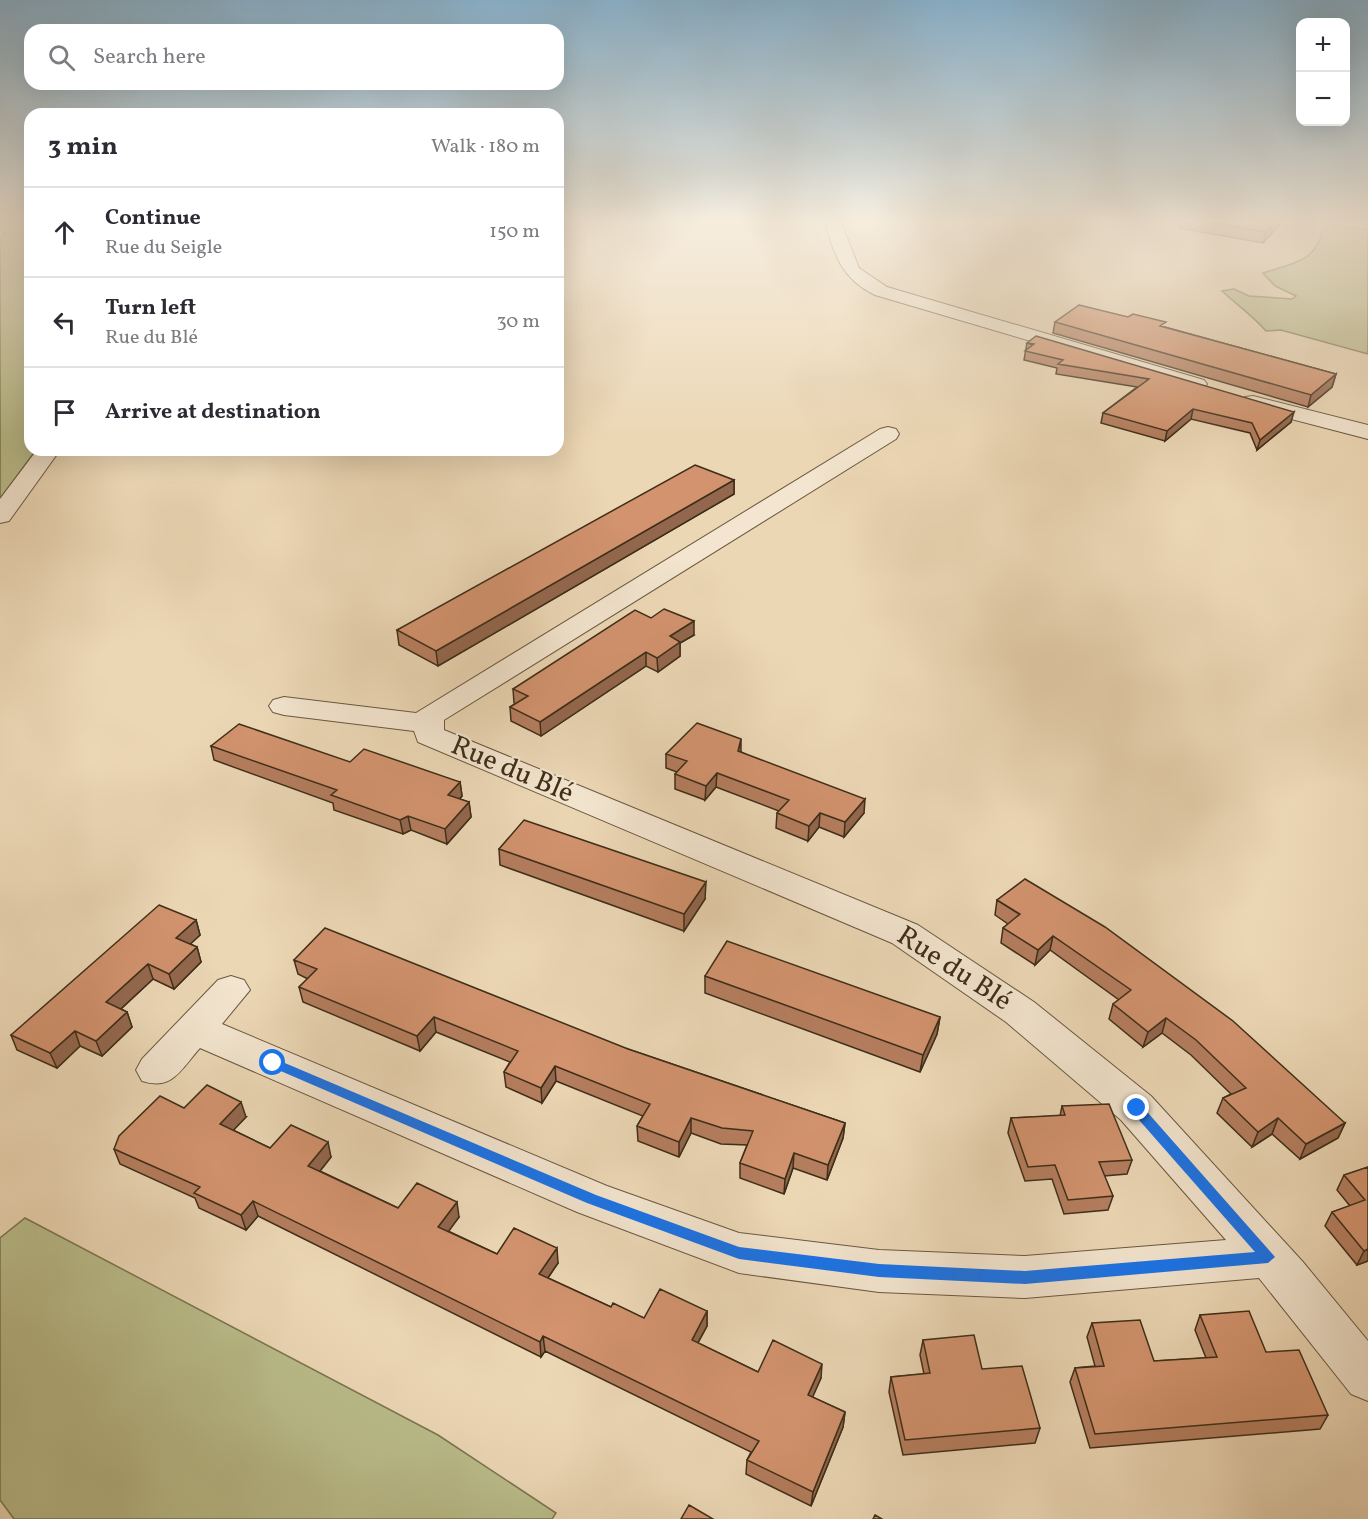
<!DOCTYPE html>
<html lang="en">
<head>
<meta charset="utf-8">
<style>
	:root { --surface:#fff; --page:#f2f2f3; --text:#2b2b33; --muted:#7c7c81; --line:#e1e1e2 }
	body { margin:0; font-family:Vollkorn,serif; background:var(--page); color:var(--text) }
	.controls { position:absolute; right:18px; top:18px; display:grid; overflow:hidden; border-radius:12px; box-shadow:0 6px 24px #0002 }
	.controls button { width:54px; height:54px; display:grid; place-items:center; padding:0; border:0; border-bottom:2px solid var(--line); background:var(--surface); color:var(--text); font:30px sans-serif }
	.stop { position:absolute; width:18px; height:18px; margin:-14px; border:4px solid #1a73e8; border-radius:50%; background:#fff }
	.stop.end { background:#1a73e8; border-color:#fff; box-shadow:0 2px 6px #0008 }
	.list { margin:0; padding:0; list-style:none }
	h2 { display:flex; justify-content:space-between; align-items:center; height:78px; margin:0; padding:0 24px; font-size:26px }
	h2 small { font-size:20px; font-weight:400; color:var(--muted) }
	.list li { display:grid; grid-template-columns:39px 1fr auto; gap:18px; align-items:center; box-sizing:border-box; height:90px; padding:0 24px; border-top:2px solid var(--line) }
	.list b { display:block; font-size:22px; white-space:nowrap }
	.list p { margin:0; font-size:20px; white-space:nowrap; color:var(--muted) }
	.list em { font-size:20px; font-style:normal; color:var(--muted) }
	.icon { flex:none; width:33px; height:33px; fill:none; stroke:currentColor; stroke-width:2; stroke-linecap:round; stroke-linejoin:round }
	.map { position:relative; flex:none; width:1368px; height:1519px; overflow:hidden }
	.search { position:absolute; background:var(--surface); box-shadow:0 6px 24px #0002; left:24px; top:24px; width:540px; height:66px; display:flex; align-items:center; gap:15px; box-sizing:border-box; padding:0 21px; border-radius:18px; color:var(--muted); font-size:22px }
	.panel { position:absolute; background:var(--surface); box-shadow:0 6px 24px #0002; left:24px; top:108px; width:540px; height:348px; border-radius:18px }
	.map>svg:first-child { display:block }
</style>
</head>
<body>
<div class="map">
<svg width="1368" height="1519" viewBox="0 0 1368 1519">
	<rect width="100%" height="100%" fill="#ecd7b5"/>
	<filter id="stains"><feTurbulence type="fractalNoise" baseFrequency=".00333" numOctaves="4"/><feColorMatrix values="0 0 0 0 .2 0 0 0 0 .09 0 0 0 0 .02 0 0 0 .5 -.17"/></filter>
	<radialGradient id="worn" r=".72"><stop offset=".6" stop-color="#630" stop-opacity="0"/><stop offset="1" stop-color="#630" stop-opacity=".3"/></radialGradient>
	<path fill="#babd8b" stroke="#7c7652" stroke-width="1.5" d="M10,222H30V450H36L0,499V241Z
		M1333,226L1368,229V354L1281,330L1266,331C1252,315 1237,305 1222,291L1234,289L1249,296L1292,299L1296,296L1275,286L1263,273C1291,264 1317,262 1323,229Z
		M25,1218L438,1435L556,1513L552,1519H14L0,1500V1238Z"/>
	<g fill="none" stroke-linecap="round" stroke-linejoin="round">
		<defs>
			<path id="minor" d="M825,222H841L859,268L887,287L1204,380L1207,384L1204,388H1190L875,295C842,279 834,255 825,222Z
				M1253,396L1368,425V439L1245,407L1242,402L1245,397Z
				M888,427L896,429L899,434L896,439L444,720V730L918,925L1034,1002L1151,1096L1303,1262L1368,1341V1401L1351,1394L1259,1278L1025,1298L879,1292L739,1273L577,1212L200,1048C181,1069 173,1091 142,1081L136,1070L142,1059L218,980L231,976L244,980L250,990L222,1024L607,1186L739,1233L879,1250L1025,1256L1226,1240L1121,1120L1006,1022L892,943L418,742L414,731L284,715L273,712L269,706L273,700L284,697L416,713L880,429Z
				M37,450H60L9,521L0,523V499Z"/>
		</defs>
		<use href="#minor" stroke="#6a5840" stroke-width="2"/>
		<use href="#minor" fill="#f3e5cf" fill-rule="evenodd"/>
	</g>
	<path fill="#b57e5f" stroke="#3e2e19" stroke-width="1.5" d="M1180,222H1282L1263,243L1179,228Z
		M1055,322L1165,327L1336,374L1332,387L1308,407L1053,333Z
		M1027,343L1291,422L1257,450L1250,433L1191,419L1165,441L1101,423L1103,413L1137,387L1056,374L1057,368L1024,360Z
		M734,480V494L438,666L399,645L397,630Z
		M651,618L694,635L680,643V656L658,672L646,666L541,736L511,721L510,707L515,704L514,703L513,689Z
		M211,746L460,782L462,796L460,799L469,802L471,817L447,844L411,830L403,834L334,810L333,803L214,760Z
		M741,752L864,813L844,837L819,827L808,841L776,828L777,813L779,811L716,787L705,800L675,789V774L677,772L666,768V754Z
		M499,849L705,899L684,931L500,865Z
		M997,900L1345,1123L1338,1138L1300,1159L1272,1134L1252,1147L1217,1113L1223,1098L1231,1094L1191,1055L1162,1033L1143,1047L1109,1019L1113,1004L1119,1000L1050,950L1035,965L1001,943L1003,928L1008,924L995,915Z
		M196,920L200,935L190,944L197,947L201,962L174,989L153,979L121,1009L127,1012L132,1027L102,1056L80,1046L57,1068L17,1050L11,1035Z
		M294,960L628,1049L845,1123L843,1138L827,1180L793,1168L784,1194L740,1178V1163L747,1145L721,1144L691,1133L679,1157L638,1141L637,1126L643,1116L556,1081L542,1103L506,1087L504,1072L510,1062L436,1032L420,1051L303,1002L299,987L308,979L298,974Z
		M705,976L940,1017L937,1034L920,1072L705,993Z
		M1062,1106L1132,1160L1127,1174L1104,1176L1113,1196L1108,1210L1064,1214L1052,1179L1025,1181L1008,1133L1011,1118L1060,1116Z
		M246,1117L233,1130L270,1148L331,1157L320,1171L398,1208L459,1217L448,1231L497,1254L558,1263L548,1278L611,1307L644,1318L707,1311V1326L698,1343L758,1372L821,1378L812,1397L845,1412L843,1427L811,1506L746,1474L747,1460L751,1452L545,1351L541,1357L258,1216L246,1230L199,1208L195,1198L120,1164L114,1149Z
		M1368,1167V1261L1357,1265L1325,1226L1332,1212L1350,1206L1337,1190L1344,1175Z
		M1200,1315L1266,1352L1328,1415L1320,1429L1090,1448L1070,1382L1075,1368L1095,1366L1087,1337L1092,1323L1154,1361L1206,1358L1195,1330Z
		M923,1340L982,1369L1040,1428L1035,1443L903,1455L889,1392L891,1377L924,1374L920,1355Z"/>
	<path fill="#93674d" stroke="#3e2e19" stroke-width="1.5" d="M1275,222H1282L1263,243L1266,232Z
		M1336,374L1332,387L1308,407L1311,395Z
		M1193,409L1191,419L1165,441L1167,431Z
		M1294,412L1291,422L1257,450L1260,440Z
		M734,480V494L438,666L436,651Z
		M694,621V635L680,643V656L658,672L657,658L670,636Z
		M646,652V666L541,736L540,722Z
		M741,739V753L738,751Z
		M717,773L716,787L705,800L706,786Z
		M460,782L462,796L449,809L448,795Z
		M865,799L864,813L844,837L845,822Z
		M469,802L471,817L447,844L445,829Z
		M820,813L819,827L808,841L809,826Z
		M408,816L411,830L403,834L400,820Z
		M706,882L705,899L684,931V914Z
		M196,920L200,935L181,953L176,938Z
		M1053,936L1050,950L1035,965L1038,950Z
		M197,947L201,962L174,989L169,974Z
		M148,964L153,979L112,1017L106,1002Z
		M127,1012L132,1027L102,1056L96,1041Z
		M434,1017L436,1032L420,1051L417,1036Z
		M940,1017L937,1034L920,1072L923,1055Z
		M1166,1018L1162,1033L1143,1047L1148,1032Z
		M75,1031L80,1046L57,1068L50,1053Z
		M555,1066L556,1081L542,1103L541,1088Z
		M241,1102L246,1117L225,1139L220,1124Z
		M691,1118V1133L679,1157V1142Z
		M1278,1118L1272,1134L1252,1147L1258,1132Z
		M845,1123L843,1138L827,1180L828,1165Z
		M1345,1123L1338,1138L1300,1159L1306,1144Z
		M328,1142L331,1157L312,1181L308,1166Z
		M794,1153L793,1168L784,1194L785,1179Z
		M253,1201L258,1216L246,1230L241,1215Z
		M457,1202L459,1217L441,1242L438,1227Z
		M557,1248L558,1263L540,1289L539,1274Z
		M1368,1249V1261L1357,1265L1364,1251Z
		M707,1311V1326L691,1355L692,1340Z
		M543,1336L545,1351L541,1357L540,1342Z
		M822,1364L821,1378L807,1410L808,1395Z
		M845,1412L843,1427L811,1506L813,1492Z"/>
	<path fill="#d2936e" stroke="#3e2e19" stroke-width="1.5" d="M1204,222H1275L1266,232Z
		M1079,305L1128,317L1133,314L1166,322L1160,326L1336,374L1311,395L1055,322Z
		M1036,336L1294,412L1260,440L1252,423L1193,409L1167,431L1103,413L1149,379L1058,364L1063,360L1025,351L1034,344L1027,343Z
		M695,465L734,480L436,651L397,630Z
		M664,609L694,621L670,636L680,642L657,658L646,652L540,722L510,707L528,696L513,689L635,610L651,618Z
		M697,723L741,739L738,751L865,799L845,822L820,813L809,826L777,813L789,800L717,773L706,786L675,774L687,761L666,754Z
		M239,724L350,762L364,749L460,782L448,795L469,802L445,829L408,816L400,820L331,795L337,790L211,746Z
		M524,820L706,882L684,914L499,849Z
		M1025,879L1105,927L1233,1021L1345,1123L1306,1144L1278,1118L1258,1132L1223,1098L1246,1088L1196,1040L1166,1018L1148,1032L1113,1004L1131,990L1053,936L1038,950L1003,928L1020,914L997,900Z
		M159,905L196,920L176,938L197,947L169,974L148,964L106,1002L127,1012L96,1041L75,1031L50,1053L11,1035Z
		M325,928L628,1049L845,1123L828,1165L794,1153L785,1179L740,1163L753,1131L722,1128L691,1118L679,1142L637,1126L650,1104L555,1066L541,1088L504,1072L518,1051L434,1017L417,1036L299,987L317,969L294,960Z
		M727,941L940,1017L923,1055L705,976Z
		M207,1085L241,1102L220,1124L270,1148L291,1125L328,1142L308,1166L398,1208L417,1183L457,1202L438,1227L497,1254L514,1228L557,1248L539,1274L611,1307L613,1303L644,1318L660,1289L707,1311L692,1340L758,1372L773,1340L822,1364L808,1395L845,1412L813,1492L747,1460L759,1441L543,1336L540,1342L253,1201L241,1215L194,1193L200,1187L114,1149L119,1136L160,1096L184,1108Z
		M1109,1104L1132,1160L1099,1162L1113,1196L1068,1200L1055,1165L1028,1167L1011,1118L1065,1115L1062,1106Z
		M1368,1167V1249L1364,1251L1332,1212L1365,1200L1344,1175Z
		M1249,1311L1266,1352L1299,1350L1328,1415L1095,1434L1075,1368L1104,1366L1092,1323L1140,1320L1154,1361L1217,1357L1200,1315Z
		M974,1335L982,1369L1022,1366L1040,1428L905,1440L891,1377L930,1373L923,1340Z
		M689,1505L713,1519H681Z
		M875,1515L882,1519H873Z"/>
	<linearGradient id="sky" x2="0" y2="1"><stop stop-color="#89b6d4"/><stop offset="0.51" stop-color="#f6edde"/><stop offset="1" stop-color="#f6edde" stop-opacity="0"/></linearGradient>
	<rect width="1368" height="434" fill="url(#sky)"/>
	<path fill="#1a73e8" d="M273,1058L596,1195L739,1247L879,1264L1025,1271L1255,1252L1132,1112V1105H1141L1275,1257L1268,1263L1025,1284L879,1277L739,1259L587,1203L269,1066V1060Z"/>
	<g text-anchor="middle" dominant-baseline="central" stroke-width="4.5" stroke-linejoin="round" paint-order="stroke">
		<g font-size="28" fill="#3e2e19" stroke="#f3e5cf">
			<text transform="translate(512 770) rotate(23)">Rue du Blé</text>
			<text transform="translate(954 969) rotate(33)">Rue du Blé</text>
		</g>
	</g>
	<rect width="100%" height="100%" filter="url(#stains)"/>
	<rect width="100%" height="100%" fill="url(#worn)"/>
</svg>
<div class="controls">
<button>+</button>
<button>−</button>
</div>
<div class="stop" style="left:273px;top:1063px"></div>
<div class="stop end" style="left:1137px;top:1108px"></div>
<div class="search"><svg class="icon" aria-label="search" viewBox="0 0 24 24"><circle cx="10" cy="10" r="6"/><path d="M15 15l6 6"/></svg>Search here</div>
<section class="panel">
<h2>3 min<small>Walk · 180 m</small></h2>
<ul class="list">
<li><svg class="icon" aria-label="ahead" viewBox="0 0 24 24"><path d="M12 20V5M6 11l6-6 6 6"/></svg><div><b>Continue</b><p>Rue du Seigle</p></div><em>150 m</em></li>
<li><svg class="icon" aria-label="left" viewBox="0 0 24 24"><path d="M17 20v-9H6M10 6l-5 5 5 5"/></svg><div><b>Turn left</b><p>Rue du Blé</p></div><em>30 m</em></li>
<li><svg class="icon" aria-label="arrive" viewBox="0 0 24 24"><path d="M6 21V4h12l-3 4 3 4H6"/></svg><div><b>Arrive at destination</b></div></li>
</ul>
</section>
</div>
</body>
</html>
